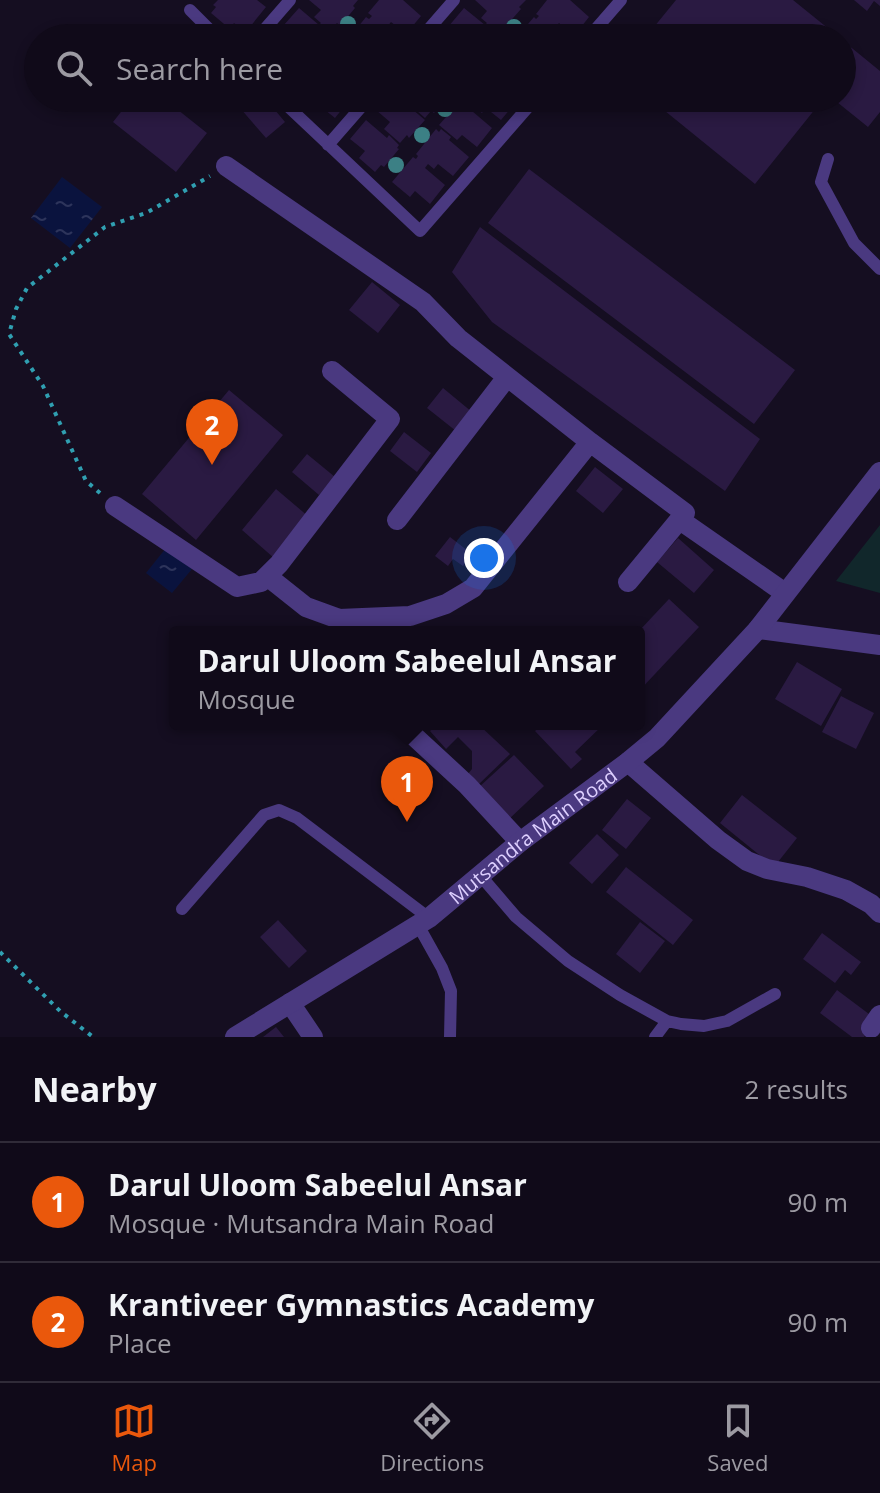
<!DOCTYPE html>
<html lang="en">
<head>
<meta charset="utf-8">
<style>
	:root { --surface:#100a19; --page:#191322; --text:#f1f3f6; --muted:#9c9aa2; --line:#302b38; --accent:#ea580c }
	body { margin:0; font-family:"Open Sans",sans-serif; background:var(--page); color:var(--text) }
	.you { position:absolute; left:484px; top:558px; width:28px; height:28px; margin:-20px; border:6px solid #fff; border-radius:50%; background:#1a73e8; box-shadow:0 0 0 12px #1a73e833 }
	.badge { display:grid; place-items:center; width:52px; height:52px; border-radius:50%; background:var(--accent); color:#fff; font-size:26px; font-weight:700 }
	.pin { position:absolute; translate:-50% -66px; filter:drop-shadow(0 2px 4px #0008) }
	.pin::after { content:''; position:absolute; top:42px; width:28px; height:24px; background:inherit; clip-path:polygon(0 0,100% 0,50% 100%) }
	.popup { position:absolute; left:169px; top:626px; width:476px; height:104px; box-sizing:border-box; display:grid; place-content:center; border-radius:8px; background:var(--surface); filter:drop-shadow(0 2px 6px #0005); font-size:26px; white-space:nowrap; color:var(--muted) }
	.popup b { font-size:30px; color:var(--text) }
	.popup::after { content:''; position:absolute; left:50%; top:100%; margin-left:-16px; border:16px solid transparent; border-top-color:var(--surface) }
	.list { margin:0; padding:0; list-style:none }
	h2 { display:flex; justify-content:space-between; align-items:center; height:104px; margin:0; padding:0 32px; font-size:34px }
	h2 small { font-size:26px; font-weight:400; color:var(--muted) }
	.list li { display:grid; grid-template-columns:52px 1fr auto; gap:24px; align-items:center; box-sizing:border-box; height:120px; padding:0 32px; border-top:2px solid var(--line) }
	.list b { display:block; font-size:30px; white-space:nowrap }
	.list p { margin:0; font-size:26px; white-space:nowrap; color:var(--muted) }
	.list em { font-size:26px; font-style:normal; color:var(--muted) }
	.icon { flex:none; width:44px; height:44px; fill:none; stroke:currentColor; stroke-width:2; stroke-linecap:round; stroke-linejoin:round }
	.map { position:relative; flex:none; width:880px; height:1037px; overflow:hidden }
	.search { position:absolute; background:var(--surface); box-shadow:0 4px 12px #0003; left:24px; right:24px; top:24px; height:88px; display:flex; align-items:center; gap:20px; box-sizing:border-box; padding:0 28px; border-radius:44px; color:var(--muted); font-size:30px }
	.sheet { height:344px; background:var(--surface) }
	nav { display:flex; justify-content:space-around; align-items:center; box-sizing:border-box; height:112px; border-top:2px solid var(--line); background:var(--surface); font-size:22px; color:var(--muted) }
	nav a { display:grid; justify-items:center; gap:4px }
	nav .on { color:var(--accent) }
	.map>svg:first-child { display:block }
</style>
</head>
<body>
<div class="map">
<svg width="880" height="1037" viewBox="0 0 880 1037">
	<defs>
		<pattern id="water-ripples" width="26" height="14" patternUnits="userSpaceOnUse" patternTransform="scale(2)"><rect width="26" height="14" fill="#0a133e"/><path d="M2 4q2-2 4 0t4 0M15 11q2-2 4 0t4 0" fill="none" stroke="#2d345b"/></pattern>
	</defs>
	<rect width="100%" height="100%" fill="#150e21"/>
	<path fill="#11272b" d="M880,525V593L836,581Z"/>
	<path fill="url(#water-ripples)" d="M62,177L102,207L70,248L31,218Z
		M166,548L192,569L172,593L146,573Z"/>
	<path fill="#2a1a42" d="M218,0H257L266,7L245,33L234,23L230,29L211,13L216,7L213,5Z
		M309,0H358L353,6L355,8L340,26L337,23L330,31L332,32L329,35L332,38H296L283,26L299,8L319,25L321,23L314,17L321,10Z
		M379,0H403L421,16L406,34L391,22L386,28L382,24L379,27L391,38H349L366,17L369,19L372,16L368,13Z
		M475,0H526L519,7L521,9L506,26L504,24L497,32L494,35L497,38H462L448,27L464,8L485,25L487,23L481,18L487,11Z
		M547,0H570L589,17L574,36L559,23L554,29L549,24L546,28L559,38H516L534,17L536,19L539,16L536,14Z
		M676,0H793L840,38H645Z
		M854,0H880V6L874,1L867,11Z
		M842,40L880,71V112L868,127L832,98H842Z
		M132,98H163L207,133L176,172L113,122Z
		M221,98H243L233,109Z
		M252,98H265L285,122L266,138L240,108Z
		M300,98H351L335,118L320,106L315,111Z
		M386,98H399L425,120L409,138L407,135L400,143L384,129L390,122L376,110Z
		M414,98H447L434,113L431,111L425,118L409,104Z
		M463,98H513L517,101L501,120L486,108L482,113L475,108L472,111L492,128L477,147L462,135L457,140L439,125L460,101L463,103L465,100Z
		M649,98H824L755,184Z
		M366,120L387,138L389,135L399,145L397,148L399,149L384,167L381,165L375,172L359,158L365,151L350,139Z
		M436,129L439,132L441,129L451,137L449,140L469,157L453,176L438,164L434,169L428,164L425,168L445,185L430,204L415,191L410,197L392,182L413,157L416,159L418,156L416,154Z
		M529,169L795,370L754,424L488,223Z
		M480,227L760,439L725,491L492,322L452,272Z
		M372,282L400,305L378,333L349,310Z
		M443,388L472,412L456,431L427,408Z
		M229,390L283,435L196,540L142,494Z
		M404,432L431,453L417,472L390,451Z
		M307,454L335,477L319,495L292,472Z
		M595,467L623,489L603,513L576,491Z
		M276,489L309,517L274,558L242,530Z
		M450,537L472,554L463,566L453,559L448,566L435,556Z
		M678,538L714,570L694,593L657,562Z
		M669,599L699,627L639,691V631Z
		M797,662L842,689L821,726L775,699Z
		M841,696L874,713L856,749L822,732Z
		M438,724H478L510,754L477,786L467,775L472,769V751L458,737L446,749L430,731Z
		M543,724H604L575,752L582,759L571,769L535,731Z
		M514,755L544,786L508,820L478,788Z
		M742,795L797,838L774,867L720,823Z
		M627,799L651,818L626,849L602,830Z
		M597,834L619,855L592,884L569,863Z
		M626,867L693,920L673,945L606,892Z
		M278,920L307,951L289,968L260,937Z
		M640,922L665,941L640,973L616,954Z
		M822,933L861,962L851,975L845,970L835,983L803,959Z
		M837,990L877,1020L864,1037H852L820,1013Z
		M276,1027L284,1037H263Z"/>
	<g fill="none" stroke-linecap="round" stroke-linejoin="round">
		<path stroke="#309fb1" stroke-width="4" stroke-dasharray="4 6" stroke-linecap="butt" d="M100,493L86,481L43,386L9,334L16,309L27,288L105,227L146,213L210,176
			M0,952L60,1011L93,1037"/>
		<path stroke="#4a3980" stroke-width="12" d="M190,10L218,38
			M257,38L290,0
			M421,38L454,0
			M588,38L621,0
			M279,98L420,231L536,98
			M328,145L369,98
			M828,159L821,182L854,243L880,269
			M480,875L516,917L568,961L620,995L667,1021L681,1024L704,1026L727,1021L775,994
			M182,909L264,815L279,810L297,818L429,918
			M418,925L442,968L451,991L450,1037
			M655,1037L667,1021"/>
		<path stroke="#4a3980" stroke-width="20" d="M226,166L423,302L458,338L590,442L685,513L628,582
			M115,506L237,587L261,582L279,564L390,419L332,371
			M397,520L507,377
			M680,520L785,593
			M267,576L306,607L339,619L410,616L446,604L473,588L590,442
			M758,629L880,645
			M401,724L467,785L520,842
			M628,762L718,840L747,861L767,869L807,877L846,890L871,904L880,913
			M290,1003L313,1037
			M871,1028L880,1015"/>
		<path stroke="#4a3980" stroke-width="20" id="s1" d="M235,1037L429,918L520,842L628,762L657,738L758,629L880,472"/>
	</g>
	<g fill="#3c8085">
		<circle cx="348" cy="24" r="8"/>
		<circle cx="514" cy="27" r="8"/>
		<circle cx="445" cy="109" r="8"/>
		<circle cx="422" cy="135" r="8"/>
		<circle cx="396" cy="165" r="8"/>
	</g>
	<g text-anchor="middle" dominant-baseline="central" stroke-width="7" stroke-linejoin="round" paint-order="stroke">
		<g font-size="20" fill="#ddcffe" stroke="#150e21">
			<text stroke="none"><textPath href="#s1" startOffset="360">Mutsandra Main Road</textPath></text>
		</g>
	</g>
</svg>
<div class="you"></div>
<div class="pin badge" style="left:407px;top:822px">1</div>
<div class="popup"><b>Darul Uloom Sabeelul Ansar</b>Mosque</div>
<div class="pin badge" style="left:212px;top:465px">2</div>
<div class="search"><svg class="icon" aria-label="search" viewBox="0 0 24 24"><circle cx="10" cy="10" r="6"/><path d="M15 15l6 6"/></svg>Search here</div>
</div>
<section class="sheet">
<h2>Nearby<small>2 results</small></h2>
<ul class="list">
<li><span class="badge">1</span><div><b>Darul Uloom Sabeelul Ansar</b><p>Mosque · Mutsandra Main Road</p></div><em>90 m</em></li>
<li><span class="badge">2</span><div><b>Krantiveer Gymnastics Academy</b><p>Place</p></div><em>90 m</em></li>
</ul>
</section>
<nav>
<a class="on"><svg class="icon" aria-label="map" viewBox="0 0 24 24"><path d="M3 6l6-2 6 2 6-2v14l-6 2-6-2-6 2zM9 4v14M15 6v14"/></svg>Map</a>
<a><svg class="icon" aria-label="directions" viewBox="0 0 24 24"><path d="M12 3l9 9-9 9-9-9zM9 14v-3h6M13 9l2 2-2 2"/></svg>Directions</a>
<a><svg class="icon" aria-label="saved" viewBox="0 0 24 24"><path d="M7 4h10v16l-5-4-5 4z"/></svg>Saved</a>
</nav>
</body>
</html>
